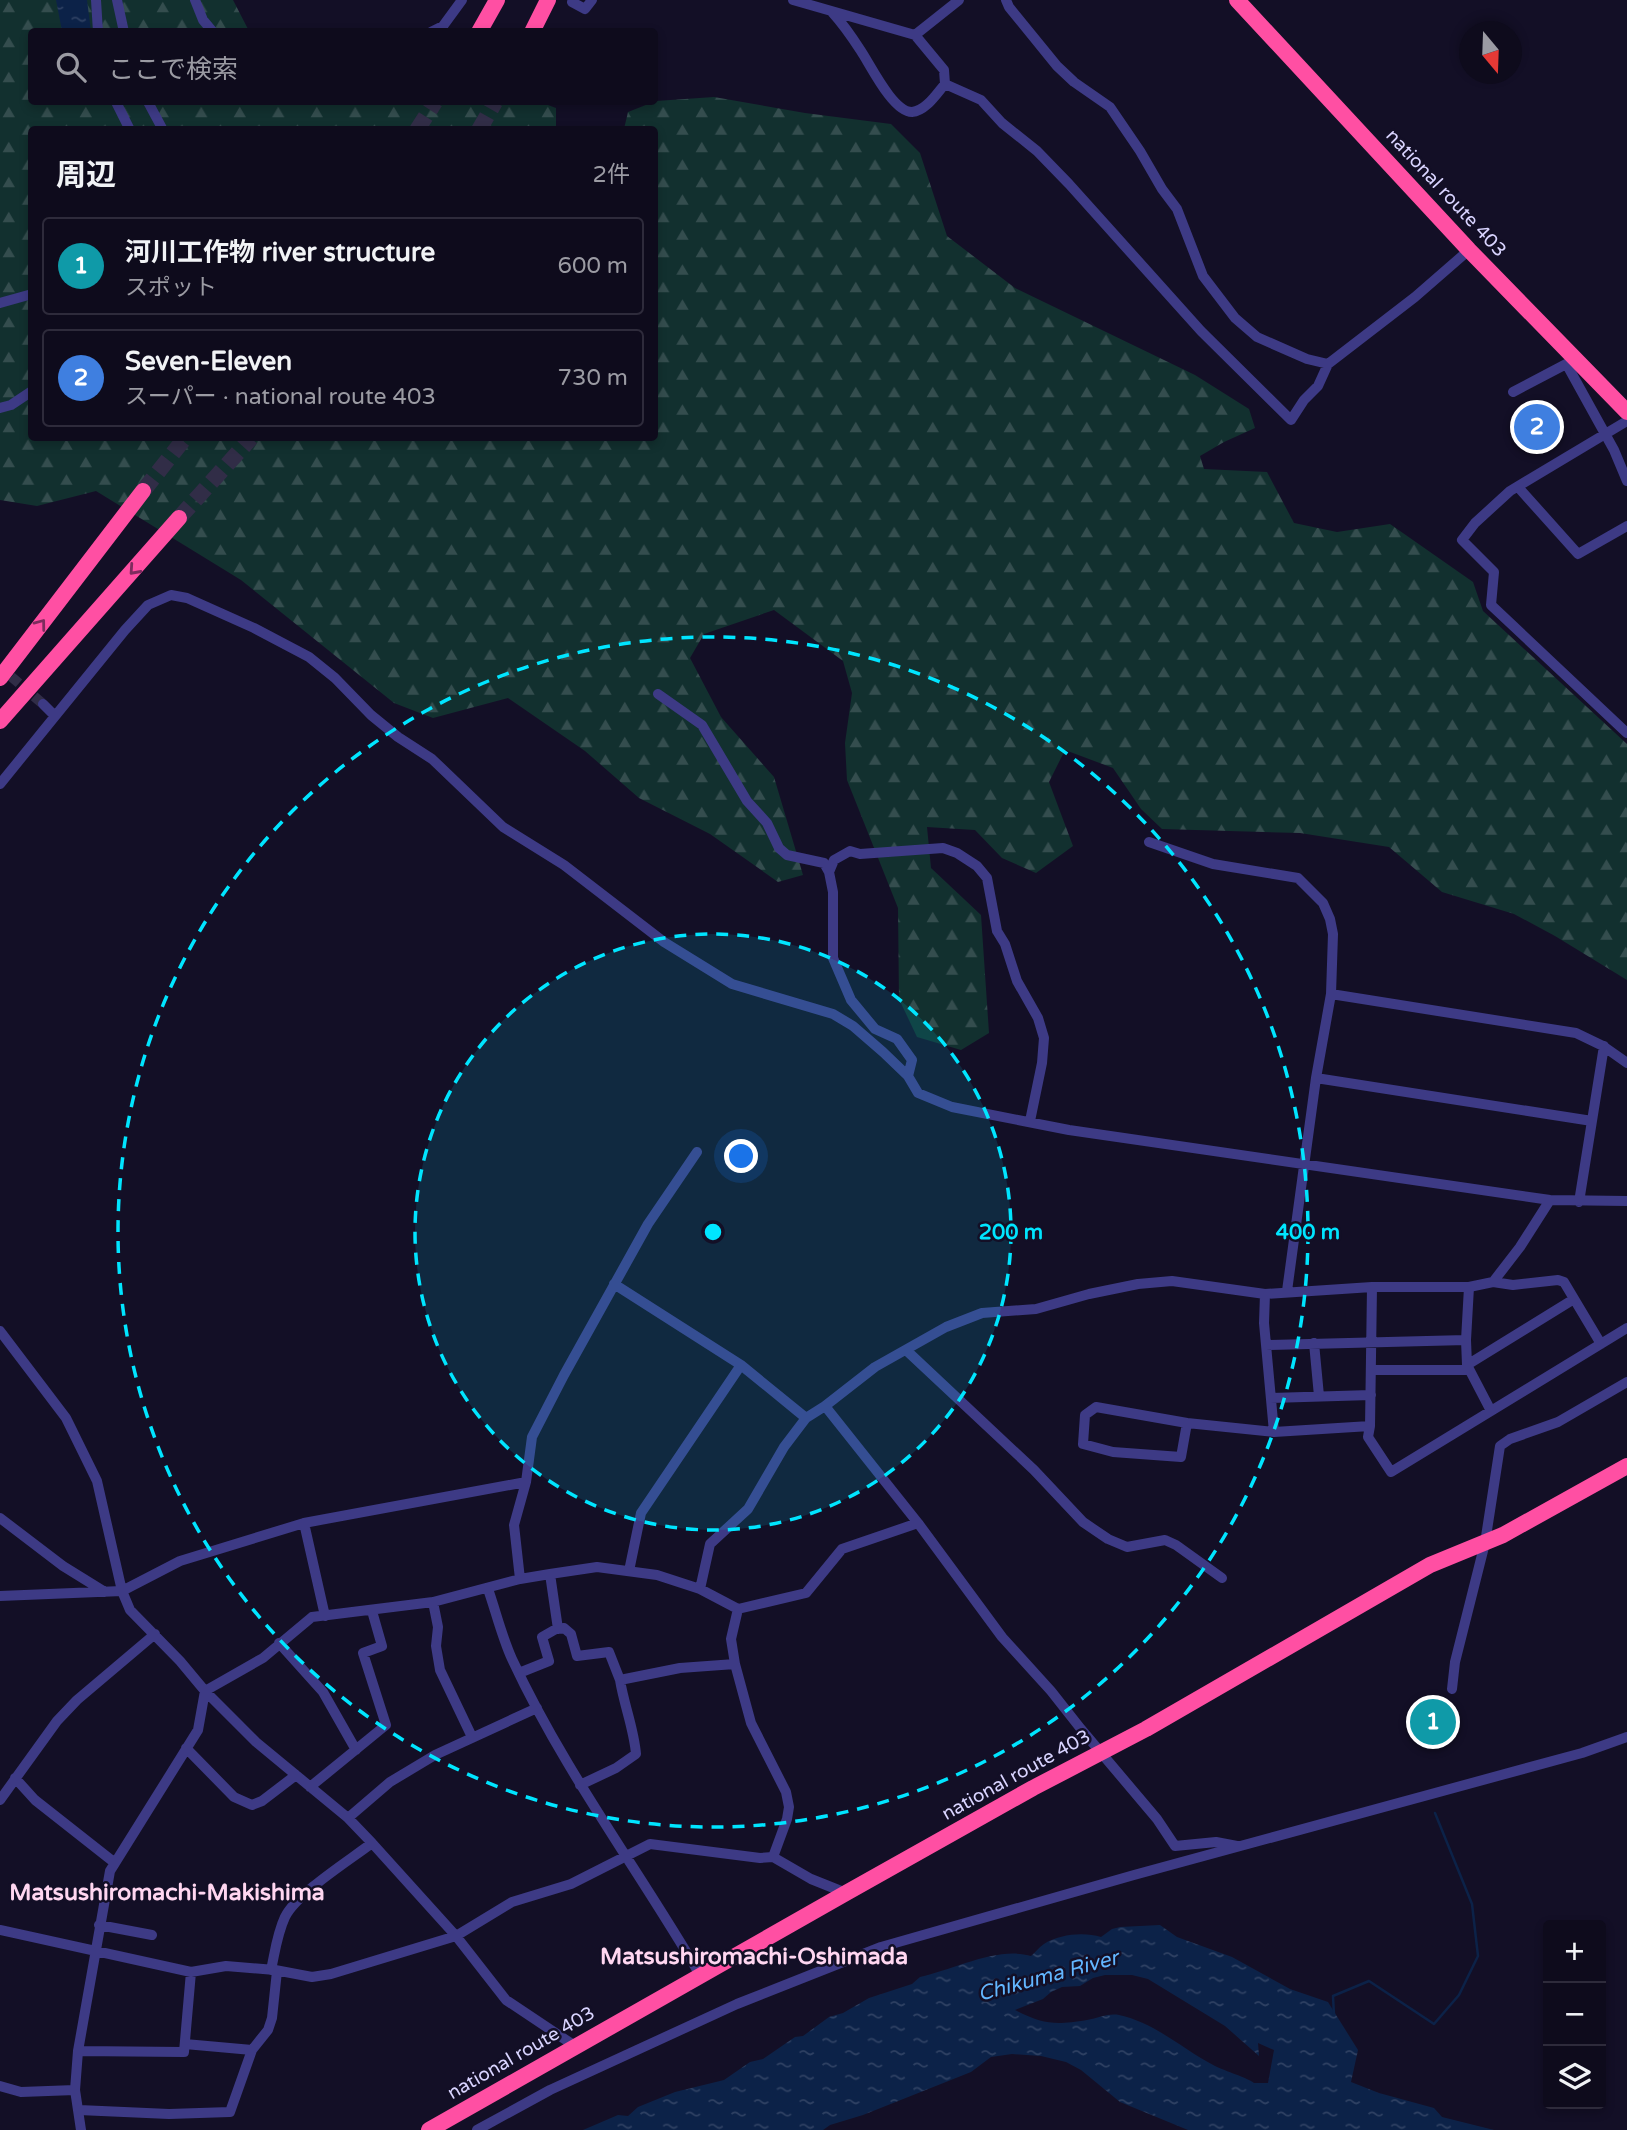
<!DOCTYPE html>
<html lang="ja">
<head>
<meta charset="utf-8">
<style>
	:root { --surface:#0e0b1c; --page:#171425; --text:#f1f3f6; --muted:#9b9ba3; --line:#2e2b3b; --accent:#8c9099 }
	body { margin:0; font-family:"Varela Round","Noto Sans JP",sans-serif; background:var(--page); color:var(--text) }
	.controls { position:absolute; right:21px; bottom:21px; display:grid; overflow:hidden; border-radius:7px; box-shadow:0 4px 10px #0003 }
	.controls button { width:63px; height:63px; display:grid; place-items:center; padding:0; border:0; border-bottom:2px solid var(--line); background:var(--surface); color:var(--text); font:35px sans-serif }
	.compass { position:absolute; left:1459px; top:21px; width:63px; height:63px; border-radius:50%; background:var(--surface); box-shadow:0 4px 10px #0003; rotate:161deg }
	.you { position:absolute; left:742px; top:1157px; width:24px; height:24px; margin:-18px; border:5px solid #fff; border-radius:50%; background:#1a73e8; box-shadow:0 0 0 10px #1a73e833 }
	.badge { display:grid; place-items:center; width:46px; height:46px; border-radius:50%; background:var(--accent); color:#fff; font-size:23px; font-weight:700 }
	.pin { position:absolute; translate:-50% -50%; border:4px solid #fff; box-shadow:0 2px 7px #0006 }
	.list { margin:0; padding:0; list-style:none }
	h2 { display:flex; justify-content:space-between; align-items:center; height:91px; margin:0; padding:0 28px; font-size:30px }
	h2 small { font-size:23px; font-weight:400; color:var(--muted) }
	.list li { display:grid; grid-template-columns:46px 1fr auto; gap:21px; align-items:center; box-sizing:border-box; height:98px; margin:0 14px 14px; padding:0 14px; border:2px solid var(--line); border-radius:7px }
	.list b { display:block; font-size:26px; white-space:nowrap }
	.list p { margin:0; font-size:23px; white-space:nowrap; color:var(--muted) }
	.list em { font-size:23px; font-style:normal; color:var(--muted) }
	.icon { flex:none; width:38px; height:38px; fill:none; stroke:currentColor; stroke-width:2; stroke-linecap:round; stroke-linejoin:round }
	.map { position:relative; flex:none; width:1627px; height:2130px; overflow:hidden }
	.search { position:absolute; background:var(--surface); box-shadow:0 4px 10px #0003; left:28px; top:28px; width:630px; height:77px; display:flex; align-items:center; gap:18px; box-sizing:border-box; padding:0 24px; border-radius:7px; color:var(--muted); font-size:26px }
	.panel { position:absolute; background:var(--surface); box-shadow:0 4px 10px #0003; left:28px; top:126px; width:630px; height:315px; border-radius:7px }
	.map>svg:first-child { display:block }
</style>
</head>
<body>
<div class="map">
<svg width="1627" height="2130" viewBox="0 0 1627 2130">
	<defs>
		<pattern id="forest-firs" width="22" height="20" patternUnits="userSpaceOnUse" patternTransform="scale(1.75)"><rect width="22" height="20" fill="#12302f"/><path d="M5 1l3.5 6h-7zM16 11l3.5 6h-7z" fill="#344d4e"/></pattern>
		<pattern id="water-ripples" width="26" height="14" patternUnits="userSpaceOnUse" patternTransform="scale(1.75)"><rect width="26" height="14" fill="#0c2248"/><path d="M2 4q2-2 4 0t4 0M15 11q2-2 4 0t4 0" fill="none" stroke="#2f4163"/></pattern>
	</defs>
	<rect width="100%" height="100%" fill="#130f26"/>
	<path fill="url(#forest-firs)" d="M0,0H233L249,31L32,32V102H540L556,108V130H32V438H654V130L624,129L628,112L656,101L714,97L805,113L891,124L920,153L947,236L1015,288L1195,375L1249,409L1255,428L1224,442L1200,456L1204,469L1267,472L1294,523L1337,532L1390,524L1473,582L1483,611L1627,744V980L1555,936L1514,914L1442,892L1389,847L1300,833L1162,829L1141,809L1113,768L1065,750L1049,782L1073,846L1036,873L1002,858L975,830L927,827L931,868L981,915L989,1033L961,1050L917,1037L899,999L898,908L847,780L845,743L852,693L843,661L774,610L704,634L690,658L721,717L774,777L803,875L778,882L710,834L639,798L585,751L508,698L433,718L394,703L241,580L96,491L37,506L0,500Z"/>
	<path fill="url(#water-ripples)" fill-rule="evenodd" d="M56,0H87L91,31H62Z
		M1160,1925L1177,1937L1232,1957L1290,1989L1328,2002L1358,2050L1351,2082L1379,2093L1434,2108L1442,2117L1494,2130H1188L1120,2102L1081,2070L1066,2062L1041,2056L1012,2054L991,2057L971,2072L863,2115L830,2125L823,2130H583L618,2115L628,2116L638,2107L675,2092L724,2080L750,2062L763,2059L795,2037L803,2036L829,2017L843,2013L869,1998L912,1984L920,1977C953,1970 998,1946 1031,1956C1035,1953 1039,1947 1044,1944C1060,1934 1084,1932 1101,1937L1112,1929L1120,1927ZM1105,1975H1132L1148,1979L1225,2026L1259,2056L1258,2043L1274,2050L1268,2083H1254C1248,2078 1225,2071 1215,2066C1182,2049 1156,2023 1119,2015C1108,2013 1099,2018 1087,2020C1056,2025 1044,2025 1015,2010L1043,1999L1051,1992L1062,1987L1080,1986L1093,1978Z"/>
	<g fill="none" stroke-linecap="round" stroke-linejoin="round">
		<path stroke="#0c2248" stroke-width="2.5" d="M1334,2015L1333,1996L1369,1981L1434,2024L1459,1995L1478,1956L1472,1904L1435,1813"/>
		<path stroke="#312d47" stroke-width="10" stroke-dasharray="10 5" stroke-linecap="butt" d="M0,667L43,704"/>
		<path stroke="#312d47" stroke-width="16" stroke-dasharray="16 8" stroke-linecap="butt" d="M417,130L435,102
			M479,130L495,102
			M143,491L185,438
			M179,518L251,438"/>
		<path stroke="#3d3a85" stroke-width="10" d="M96,0L98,32
			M117,0L124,32
			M195,0L203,20L213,32
			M793,0L915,35L944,70L945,84L981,100L1002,123L1037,151L1069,184L1201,331L1291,420L1304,400L1318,386L1328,364L1415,297L1469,250
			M1006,0L1009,7L1057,66L1074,82L1110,107L1140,151L1162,189L1177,209L1203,276L1235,318L1257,337L1307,359L1328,364
			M572,2L585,9L592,0
			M832,12C843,24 852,37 861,51C871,66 893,112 912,112C926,111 937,93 945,84
			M431,32L443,26L462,0
			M915,35L959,0
			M116,102L130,130
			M148,102L163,130
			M0,303L32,294
			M1567,365L1614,450L1627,481
			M1513,392L1570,362
			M0,408L11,405L32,391
			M1627,421L1510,491L1475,523L1462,540L1494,572L1491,605L1627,733
			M1518,487L1578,554L1627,526
			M658,694L702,725L747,801L767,823L779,848L787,855L824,863L829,872L833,892V958L851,1000L875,1029L897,1039L912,1060L908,1076
			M43,704L55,716
			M0,784L125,630L148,605L171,595L187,598L254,628L309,657L335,678L371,715L398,737L432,759L503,827L564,865L664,942L732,984L833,1014L853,1026L883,1052L908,1076L918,1093L952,1107L1069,1130L1550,1200L1627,1201
			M1149,842L1213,864L1298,878L1323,903L1330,919L1333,934L1331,994L1316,1078L1287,1291
			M829,872L834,860L850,851L860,854L943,848L957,853L977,866L987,878L997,931L1005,944L1017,981L1038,1018L1044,1038L1042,1063L1030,1121
			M1331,994L1576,1033L1603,1046L1627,1063
			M1316,1078L1592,1121
			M1579,1202L1604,1046
			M1493,1282L1520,1247L1550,1200
			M614,1284L741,1365L806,1418
			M1372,1287L1370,1426L1368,1437L1391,1472L1627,1328
			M1469,1287L1466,1340L1467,1365L1491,1411
			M0,1331L66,1418L97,1481L122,1591L130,1610L180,1661L205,1691L256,1742L348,1818L372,1843L456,1936L506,2000L575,2046
			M1314,1343L1319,1396
			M1266,1345L1466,1340
			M906,1350L1034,1470L1083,1522L1108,1539L1127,1547L1165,1540L1176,1545L1222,1578
			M1467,1365L1574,1299
			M1372,1370H1469
			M1271,1398L1371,1395
			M825,1406L918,1523L1002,1637L1051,1691L1081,1729L1157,1819L1175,1846L1216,1842L1237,1846
			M1187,1423L1181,1457L1113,1452L1083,1444L1085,1415L1096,1407L1187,1423L1274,1432L1264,1323L1265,1294
			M1274,1432L1370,1426
			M0,1518L63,1566L105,1592
			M304,1523L325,1616
			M629,1571L641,1513L741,1365
			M550,1574L558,1629
			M520,1579L514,1525L526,1482L532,1437L564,1375L648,1224L697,1152
			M488,1589C496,1612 502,1637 512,1659C564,1771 638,1869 700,1975
			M700,1589L710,1544L748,1509L784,1447L806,1418L825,1406L875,1367L946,1327L982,1313L1036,1309L1089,1294L1138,1284L1172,1281L1265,1294L1372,1287H1469L1493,1282L1513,1285L1558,1280L1564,1282L1601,1344
			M0,1596L122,1591L180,1561L304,1523L526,1482
			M433,1602L438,1627L436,1646L440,1670L472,1737
			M738,1609L806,1593L842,1549L918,1523
			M279,1643L323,1692L356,1750
			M519,1673L549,1661L542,1637L556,1629L564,1628L571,1634L577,1656L609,1652L620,1680
			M1452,1689L1455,1662L1485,1543L1500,1446L1510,1439L1558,1422L1627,1382
			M186,1748L234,1797L252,1805L262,1801L296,1775
			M15,1778L35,1800L115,1863
			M580,1785L616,1768L636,1754C634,1729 624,1705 620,1680L680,1668L735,1664
			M310,1787L386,1725L363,1653L382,1646L372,1611
			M0,1800L57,1721L77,1700L155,1634
			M348,1818L390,1782L435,1755L537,1708
			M99,1925L152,1935
			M0,1930L191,1972L226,1966L275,1970L312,1977L331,1974L456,1936L512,1902L571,1884L650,1844L760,1858L773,1857L811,1879L846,1893
			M271,1970C275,1952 277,1934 285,1917C297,1893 350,1860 372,1843
			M185,2044L252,2050
			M78,2051L184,2052L191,1972
			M0,2086L21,2092L75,2090
			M79,2110L169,2114L230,2112L252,2050L268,2030L272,2018L277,1971
			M81,2130L75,2090L78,2051L110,1871L198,1730L205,1691L263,1658L312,1617L433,1602L520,1579L550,1574L597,1567L657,1575L700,1589L738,1609L731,1639L735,1664L751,1723L786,1792L789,1807L787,1819L773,1857
			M477,2130L550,2090L737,2004L881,1947L1134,1875L1582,1753L1627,1737"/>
		<path stroke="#ff4fa3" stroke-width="16" d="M1237,0L1469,250L1627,412
			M479,32L497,0
			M532,32L548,0
			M0,678L143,491
			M0,721L179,518
			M429,2130L846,1893L1033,1788L1146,1729L1430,1565L1503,1535L1627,1466"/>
	</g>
	<defs><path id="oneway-chevron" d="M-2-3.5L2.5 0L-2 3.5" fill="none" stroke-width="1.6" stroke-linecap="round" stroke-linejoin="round" transform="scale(1.75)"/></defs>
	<g stroke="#7d2c5e">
		<use href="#oneway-chevron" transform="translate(134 570) rotate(132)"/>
		<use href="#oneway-chevron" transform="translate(41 624) rotate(-53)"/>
	</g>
	<circle cx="713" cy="1232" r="298" fill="#00e5ff" fill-opacity=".12"/>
	<g fill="none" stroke="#00e5ff" stroke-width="3.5" stroke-dasharray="12 9">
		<circle cx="713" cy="1232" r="298"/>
		<circle cx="713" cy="1232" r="595"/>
	</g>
	<g text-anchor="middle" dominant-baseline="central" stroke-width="5" stroke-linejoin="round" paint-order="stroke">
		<g font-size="19" fill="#d9d4ff" stroke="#130f26">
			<text transform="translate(1446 193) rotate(47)">national route 403</text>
			<text transform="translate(1016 1775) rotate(-29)">national route 403</text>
			<text transform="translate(521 2053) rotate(-30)">national route 403</text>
		</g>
		<g font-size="21" font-style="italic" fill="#62b6ff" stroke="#130f26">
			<text transform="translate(1048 1976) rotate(-15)">Chikuma River</text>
		</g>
		<g font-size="23" font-weight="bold" fill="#ffd6f0" stroke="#130f26">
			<text x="167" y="1893">Matsushiromachi-Makishima</text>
			<text x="754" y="1957">Matsushiromachi-Oshimada</text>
		</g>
	</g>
	<circle cx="713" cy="1232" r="10" fill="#00e5ff" stroke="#130f26" stroke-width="3.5"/>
	<g font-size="21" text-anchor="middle" font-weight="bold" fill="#00e5ff" stroke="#130f26" stroke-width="5" stroke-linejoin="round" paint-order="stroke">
		<text x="1011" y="1239">200 m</text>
		<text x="1308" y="1239">400 m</text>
	</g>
</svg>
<div class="controls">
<button>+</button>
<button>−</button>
<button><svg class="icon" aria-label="layers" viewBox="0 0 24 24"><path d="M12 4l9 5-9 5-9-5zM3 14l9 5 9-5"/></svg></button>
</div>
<svg class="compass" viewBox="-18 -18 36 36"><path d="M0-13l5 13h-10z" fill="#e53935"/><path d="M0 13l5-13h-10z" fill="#9b9ba3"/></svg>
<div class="you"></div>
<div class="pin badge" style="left:1433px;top:1722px;background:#0f9aa8">1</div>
<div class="pin badge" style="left:1537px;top:427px;background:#3f7fe0">2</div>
<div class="search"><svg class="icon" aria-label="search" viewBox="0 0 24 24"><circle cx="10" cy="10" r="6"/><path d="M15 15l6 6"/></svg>ここで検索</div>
<section class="panel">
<h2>周辺<small>2件</small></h2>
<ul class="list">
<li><span class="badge" style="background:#0f9aa8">1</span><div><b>河川工作物 river structure</b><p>スポット</p></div><em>600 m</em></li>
<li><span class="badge" style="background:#3f7fe0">2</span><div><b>Seven-Eleven</b><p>スーパー · national route 403</p></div><em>730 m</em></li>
</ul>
</section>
</div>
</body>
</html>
